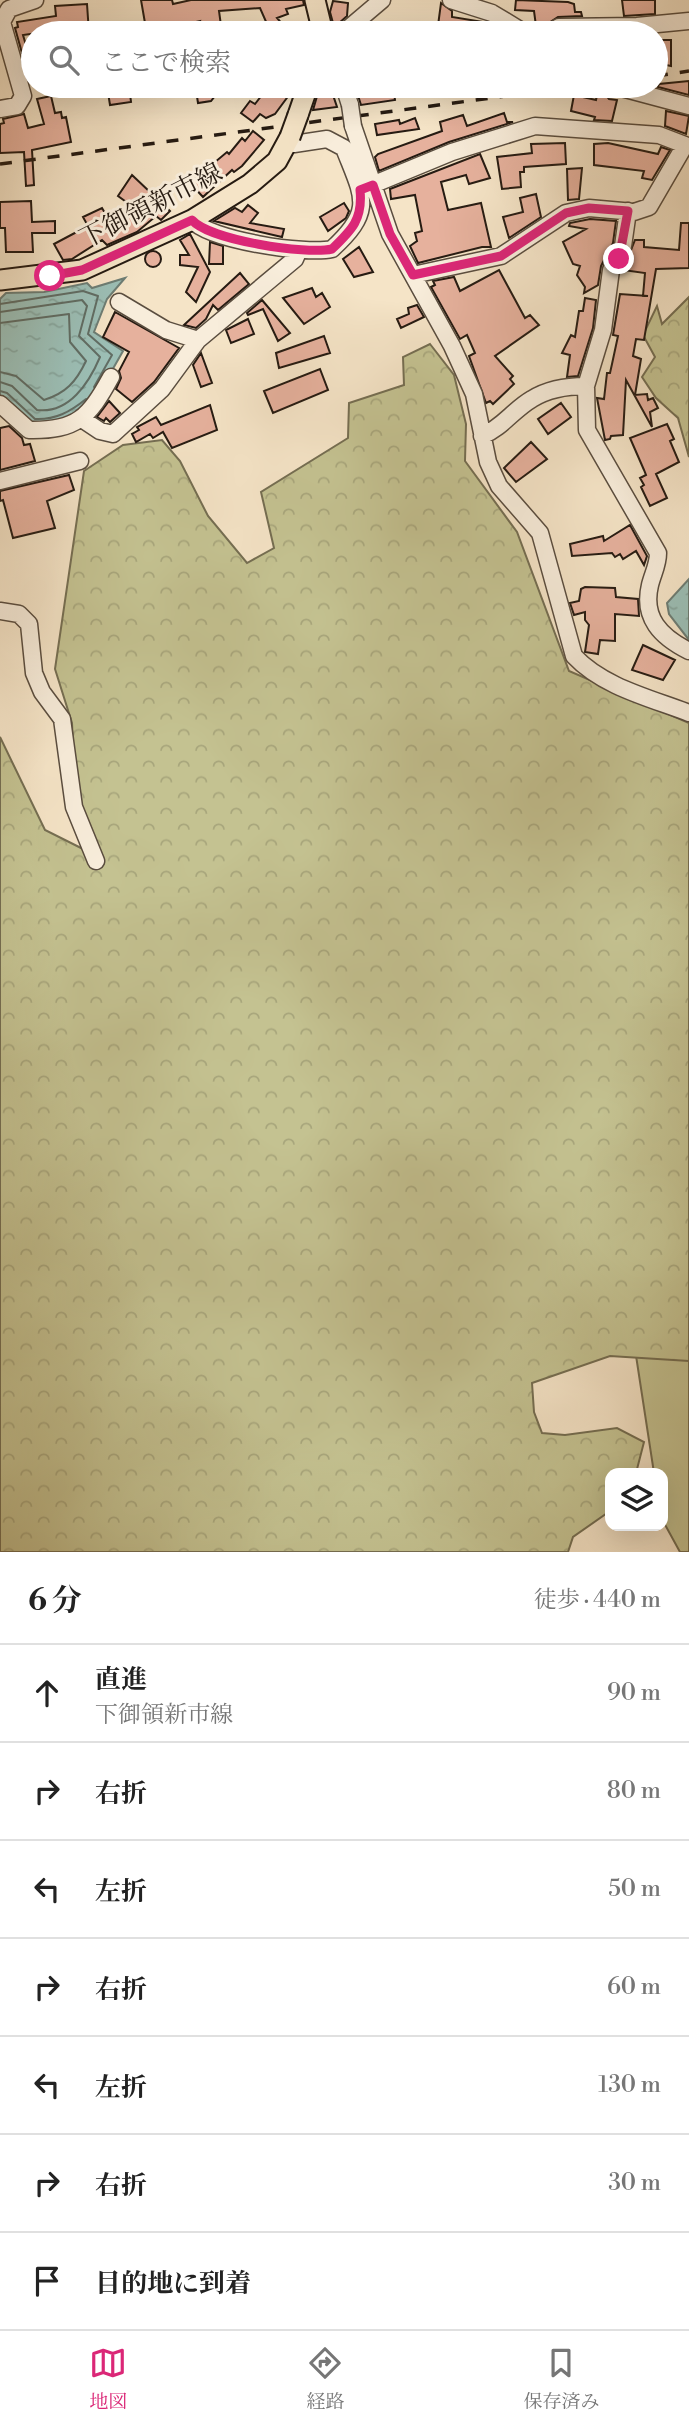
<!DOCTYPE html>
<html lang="ja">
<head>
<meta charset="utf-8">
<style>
	:root { --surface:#fff; --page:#f6f6f6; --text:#222; --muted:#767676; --line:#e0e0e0; --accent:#db2777 }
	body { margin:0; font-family:"Libre Bodoni","Noto Serif JP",serif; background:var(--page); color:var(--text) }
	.controls { position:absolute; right:21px; bottom:21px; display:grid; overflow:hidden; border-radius:14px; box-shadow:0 7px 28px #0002 }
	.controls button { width:63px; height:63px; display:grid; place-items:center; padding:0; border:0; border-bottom:2px solid var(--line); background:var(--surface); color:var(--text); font:35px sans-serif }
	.stop { position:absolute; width:21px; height:21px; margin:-16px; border:5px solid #db2777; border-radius:50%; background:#fff }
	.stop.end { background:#db2777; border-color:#fff; box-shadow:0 2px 7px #0008 }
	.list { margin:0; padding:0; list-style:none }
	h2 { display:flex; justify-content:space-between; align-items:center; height:91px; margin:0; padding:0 28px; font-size:30px }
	h2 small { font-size:23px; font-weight:400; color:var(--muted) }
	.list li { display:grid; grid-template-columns:46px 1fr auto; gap:21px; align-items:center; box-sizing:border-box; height:98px; padding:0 28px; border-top:2px solid var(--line) }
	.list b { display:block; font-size:26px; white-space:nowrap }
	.list p { margin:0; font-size:23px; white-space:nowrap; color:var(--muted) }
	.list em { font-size:23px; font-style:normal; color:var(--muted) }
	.icon { flex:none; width:38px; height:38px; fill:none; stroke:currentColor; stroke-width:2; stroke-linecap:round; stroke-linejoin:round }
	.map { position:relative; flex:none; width:689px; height:1552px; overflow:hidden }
	.search { position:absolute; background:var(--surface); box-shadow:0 7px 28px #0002; left:21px; right:21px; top:21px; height:77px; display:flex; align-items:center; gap:18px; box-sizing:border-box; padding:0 24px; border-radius:38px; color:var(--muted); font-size:26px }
	.sheet { height:777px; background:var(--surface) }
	nav { display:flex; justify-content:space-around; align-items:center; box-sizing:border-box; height:98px; border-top:2px solid var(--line); background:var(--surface); font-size:19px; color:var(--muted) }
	nav a { display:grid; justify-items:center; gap:4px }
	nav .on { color:var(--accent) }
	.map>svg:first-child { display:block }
</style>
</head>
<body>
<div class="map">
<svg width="689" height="1552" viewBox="0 0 689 1552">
	<defs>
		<pattern id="forest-crowns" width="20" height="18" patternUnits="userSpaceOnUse" patternTransform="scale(1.75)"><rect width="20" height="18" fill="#c4c291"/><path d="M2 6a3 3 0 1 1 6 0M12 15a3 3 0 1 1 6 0" fill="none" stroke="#a8a67c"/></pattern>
		<pattern id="water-ripples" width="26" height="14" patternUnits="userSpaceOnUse" patternTransform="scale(1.75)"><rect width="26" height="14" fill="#9cbfb6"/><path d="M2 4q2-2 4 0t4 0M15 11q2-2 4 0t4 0" fill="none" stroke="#86a49b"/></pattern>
	</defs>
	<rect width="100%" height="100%" fill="#f5e4c7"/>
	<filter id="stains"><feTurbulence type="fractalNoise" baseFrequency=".00286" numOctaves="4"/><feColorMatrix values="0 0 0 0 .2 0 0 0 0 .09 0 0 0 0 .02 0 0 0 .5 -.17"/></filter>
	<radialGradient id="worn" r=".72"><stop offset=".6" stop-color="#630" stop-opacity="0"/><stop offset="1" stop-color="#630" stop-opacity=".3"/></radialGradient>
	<path fill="#c4c291" stroke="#756e52" stroke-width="2" d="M689,1329V1552H680L663,1521V1473H654L633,1336Z"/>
	<path fill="url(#forest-crowns)" stroke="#756e52" stroke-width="2" d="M689,297V457L678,418L656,398L642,377L655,357L643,335L657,306L662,324Z
		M430,344L454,375L466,424L465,461L517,532L569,671L689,723V1361L610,1356L532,1383L534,1412L542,1433L565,1435L617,1428L644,1442L636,1473H610V1511L573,1537L568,1552H0V737L45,830L91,853L75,791L72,723L55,669L84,471L123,445L162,440L180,461L208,516L247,563L274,548L261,492L348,438L349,403L404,385L403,357Z"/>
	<path fill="url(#water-ripples)" stroke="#6d7d74" stroke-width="2" d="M125,278L107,299L94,332L123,351L94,402L74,418L31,426L0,395V299L6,293L44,292L87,283L92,288Z
		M689,579V640L669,614L667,603Z"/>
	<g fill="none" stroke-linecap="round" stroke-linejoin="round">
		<path stroke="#616d64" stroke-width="2" d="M0,304L83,291L98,296L88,334L112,355L94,387
			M0,312L82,300L87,306L79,336L100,357C89,383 69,414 37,410L12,386L0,382
			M0,323L69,314L70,342L86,361C76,382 66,393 44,400L16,376L0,372
			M0,391L7,393L35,419C55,420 70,412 86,399"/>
	</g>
	<path fill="#e6b19d" stroke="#261b12" stroke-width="2" d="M141,0H172L173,4L191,0H303L304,5L286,9L288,14L277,18L290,33H271L260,8L219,11L222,33H197L200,21L147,33H114V29L145,23Z
		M516,0L568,2L574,4L575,12H581L582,16L558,17L541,28L536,26L534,11L515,10Z
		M622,0H655V14L624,16Z
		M333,1L348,3L347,16L338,24L333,23L330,12Z
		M441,3L452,11V17L489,23L505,33H437Z
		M87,4L89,33L44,32L23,35L28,52L22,53L15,28L18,27L17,22L56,16L55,6Z
		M656,40H671V66L656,63Z
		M689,81V95L658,87L659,84Z
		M107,86H129L131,102L110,105Z
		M269,86H285L292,91L275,114L266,118L260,114L253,122L241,113L250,101L255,104Z
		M320,86H330L337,107L313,110Z
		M355,86H393L395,100L361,105Z
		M599,86L609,99L617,100L612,121L594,120L595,117L571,111L574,95L596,100Z
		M222,87L211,101L198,103L196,90Z
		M51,96L55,113L61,112L62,118L66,117L71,142L32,150L34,185L26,186L24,152L0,153V124L4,123L3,119L24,114L28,128L44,124L37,99Z
		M666,111L689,116L686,134L665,126Z
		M504,113L507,122H513L449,142L379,171L375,157L378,154L442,131L440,122L463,115L467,126Z
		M415,118L419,129L377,135L375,124L399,120L400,124Z
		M253,131L264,140L242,166L234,172L232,170L203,197L190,183L227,152L229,154L242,138L245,141Z
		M565,143L566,164L524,167V172H520L521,187L502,189L497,157L532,153L531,144Z
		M608,143L658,154L661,147L670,150L652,180L642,178L644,171L594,165V144Z
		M480,154L490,178L469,184L466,175L441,182L448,210L481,203L491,247H482L418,263L410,246L417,241L415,233L422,231L415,195L391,199L390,189Z
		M582,168L579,199L568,200L567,169Z
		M132,175L170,211L161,220L156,216L137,232L107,245L102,240L72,259L63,260L54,244L88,226L83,217L102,208L114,228L136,209L118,196Z
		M536,194L541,217L509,238L503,217L523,212L520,198Z
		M31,201L32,222L55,221V233H32L33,252H6L5,228H0V202Z
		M344,203L349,211L346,218L328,231L320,217Z
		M248,205L258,213L250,223L284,229L282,237L214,221L235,208L242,212Z
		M590,219L616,221L613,243L601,266L598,285L584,293L585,287L577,275L580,266L573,264L563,242L586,229L569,226L570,223Z
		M681,223H689V268L656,269L644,340L636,339L633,356L641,359L635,395L647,394L648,400L653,398L658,408L650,412L652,427L626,380L623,435L611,436L610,439L605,440L597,398L604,399L607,373H610L612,364L618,336L613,335L620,294L648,296H643L645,273L623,270L635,240H644V247L679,250Z
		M190,234L210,272L196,302L186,292L198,267L180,265V255H189L180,240Z
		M210,242L223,246V264H209Z
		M359,247L373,272L354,277L343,259Z
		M145 259a8 8 0 1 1 16 0a8 8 0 1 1-16 0Z
		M499,270L525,318L530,315L539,325L495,356L513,376L510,379L514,384L493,404L490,401L486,403L469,356L475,353L467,335L460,339L431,287L435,285L433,281L454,277L460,291Z
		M240,273L249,284L218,310L213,305L206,319L196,328L184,325Z
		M312,288L316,297L322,293L330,307L304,324L283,298Z
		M585,298L596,300L593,328L578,376L567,377L570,355L562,353L571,335L575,337L579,311H583Z
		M262,300L290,333L278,341L263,309L248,315L247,313Z
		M417,305L424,317L401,328L397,319L409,314L408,308Z
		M115,312L179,348L154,382L132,402L116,389L121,378L119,371L129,352L103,337Z
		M248,319L254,334L231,343L226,330Z
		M324,336L330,353L279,368L276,353Z
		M201,353L212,383L201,387L193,365Z
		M320,369L328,390L273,413L264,391Z
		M109,401L120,413L110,422L106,418L104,421L97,417Z
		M561,403L571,417L548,434L538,419Z
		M210,405L217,430L172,448L163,432L153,438L150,434L136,442L132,434L139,430L137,427L156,417L161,425Z
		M667,424L674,439L670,441L679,462L656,474L667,498L650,506L641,487L644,485L640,478L646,475L644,470L630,438Z
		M9,426L22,438L24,445L30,444L35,461L0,470V428Z
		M531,442L547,459L516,482L504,468Z
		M69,475L74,490L47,501L55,528L13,538L3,500L0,501V491Z
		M630,525L647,556L644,565L636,551L623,559L620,554L615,557L612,553L572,556L570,544L603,536L604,541Z
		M585,587L615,588L616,597L638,599L639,616L615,614V641L600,640L598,654L585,652L589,625L585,620V612L574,615L570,603L579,601L581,589Z
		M643,645L675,660L663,680L632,670Z"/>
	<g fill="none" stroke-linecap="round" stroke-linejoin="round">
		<defs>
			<path id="minor" d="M451,0L492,13L525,33
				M343,33L382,0
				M550,33L559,27L637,26L689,21
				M344,86L350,105
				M614,86L689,106
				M0,109L17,106L23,96L2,22L9,9L35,0
				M353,126L390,234L452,346L474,394L488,462L499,486L540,533L574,656C603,687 650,698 689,713
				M360,190L452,152L535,126L659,135L685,145L649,207L634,212L589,208L566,213L501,256L413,275
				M628,211L623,246L611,270L603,330L586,386L587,430L658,553C658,565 653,573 650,585C642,618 661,637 689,651
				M192,220C209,240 306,255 332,249C375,210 363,197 344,148L327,139L294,144L288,140
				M119,302L166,330L198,340L295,259L298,252
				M0,404L29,430C77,431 89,417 111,377
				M82,419L100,431L113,434L162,389L198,340
				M482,436C503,427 513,410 532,399C548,389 568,386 586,386
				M0,481L80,461
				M0,611L19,614L29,624L34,673L42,692L62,719L74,807L96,861"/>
			<path id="major" d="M315,0L323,33
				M298,115L308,86
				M0,280L82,270L192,220L250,184L277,161L290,137"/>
		</defs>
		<use href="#minor" stroke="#5a4d3f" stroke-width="19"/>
		<use href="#major" stroke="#261b12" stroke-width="23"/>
		<use href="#minor" stroke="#f8eddb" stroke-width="16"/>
		<use href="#major" stroke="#f5e4c7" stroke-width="19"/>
		<path stroke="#261b12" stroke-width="3.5" stroke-dasharray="12 12" stroke-linecap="butt" d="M656,76L689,71
			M0,164L580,86"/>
		<defs>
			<path id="minor-bridge" d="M350,105L353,126"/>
			<path id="major-bridge" d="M290,137L298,115"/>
		</defs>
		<use href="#minor-bridge" stroke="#5a4d3f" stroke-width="19" stroke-linecap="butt"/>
		<use href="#major-bridge" stroke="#261b12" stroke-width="23" stroke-linecap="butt"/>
		<use href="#minor-bridge" stroke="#f8eddb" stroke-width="16"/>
		<use href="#major-bridge" stroke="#f5e4c7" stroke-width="19"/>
	</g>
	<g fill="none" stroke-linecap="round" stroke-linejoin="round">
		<path stroke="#db2777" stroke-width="9" d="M50,276L82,270L192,220C209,240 306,255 332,249C352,230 363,219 360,190L373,185L390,234L413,275L501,256L566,213L589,208L628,211L619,259"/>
	</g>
	<g text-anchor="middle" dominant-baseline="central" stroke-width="6" stroke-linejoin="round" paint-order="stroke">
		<g font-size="26" fill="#261b12" stroke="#f8eddb">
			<text transform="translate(151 206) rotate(-27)">下御領新市線</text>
		</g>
	</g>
	<rect width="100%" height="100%" filter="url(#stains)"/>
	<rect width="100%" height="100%" fill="url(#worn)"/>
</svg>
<div class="controls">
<button><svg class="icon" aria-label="layers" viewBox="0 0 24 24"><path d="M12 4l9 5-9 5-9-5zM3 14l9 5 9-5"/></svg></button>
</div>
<div class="stop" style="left:50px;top:276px"></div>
<div class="stop end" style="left:619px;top:259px"></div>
<div class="search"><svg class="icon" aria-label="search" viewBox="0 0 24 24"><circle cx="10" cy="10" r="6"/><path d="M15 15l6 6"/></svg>ここで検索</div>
</div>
<section class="sheet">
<h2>6 分<small>徒歩 · 440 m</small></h2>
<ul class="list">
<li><svg class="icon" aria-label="ahead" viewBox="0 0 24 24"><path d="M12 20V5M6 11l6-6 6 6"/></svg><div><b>直進</b><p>下御領新市線</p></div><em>90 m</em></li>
<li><svg class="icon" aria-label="right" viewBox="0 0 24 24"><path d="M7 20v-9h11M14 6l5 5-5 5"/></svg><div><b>右折</b></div><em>80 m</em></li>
<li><svg class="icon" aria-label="left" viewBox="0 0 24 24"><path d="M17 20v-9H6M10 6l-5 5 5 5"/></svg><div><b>左折</b></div><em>50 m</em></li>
<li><svg class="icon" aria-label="right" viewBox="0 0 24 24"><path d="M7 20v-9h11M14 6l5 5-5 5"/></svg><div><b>右折</b></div><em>60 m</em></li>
<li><svg class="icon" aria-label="left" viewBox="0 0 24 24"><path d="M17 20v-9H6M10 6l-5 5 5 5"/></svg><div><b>左折</b></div><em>130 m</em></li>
<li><svg class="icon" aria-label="right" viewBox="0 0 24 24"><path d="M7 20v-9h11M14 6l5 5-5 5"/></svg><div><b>右折</b></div><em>30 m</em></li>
<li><svg class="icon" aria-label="arrive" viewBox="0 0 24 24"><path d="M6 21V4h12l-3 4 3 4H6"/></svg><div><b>目的地に到着</b></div></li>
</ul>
</section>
<nav>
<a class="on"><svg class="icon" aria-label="map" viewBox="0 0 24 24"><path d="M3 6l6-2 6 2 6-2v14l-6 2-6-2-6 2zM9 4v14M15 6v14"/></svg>地図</a>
<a><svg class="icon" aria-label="directions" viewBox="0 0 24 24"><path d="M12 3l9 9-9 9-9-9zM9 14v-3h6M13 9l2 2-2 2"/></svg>経路</a>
<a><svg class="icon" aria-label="saved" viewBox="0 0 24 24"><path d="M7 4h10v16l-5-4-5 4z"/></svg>保存済み</a>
</nav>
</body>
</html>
